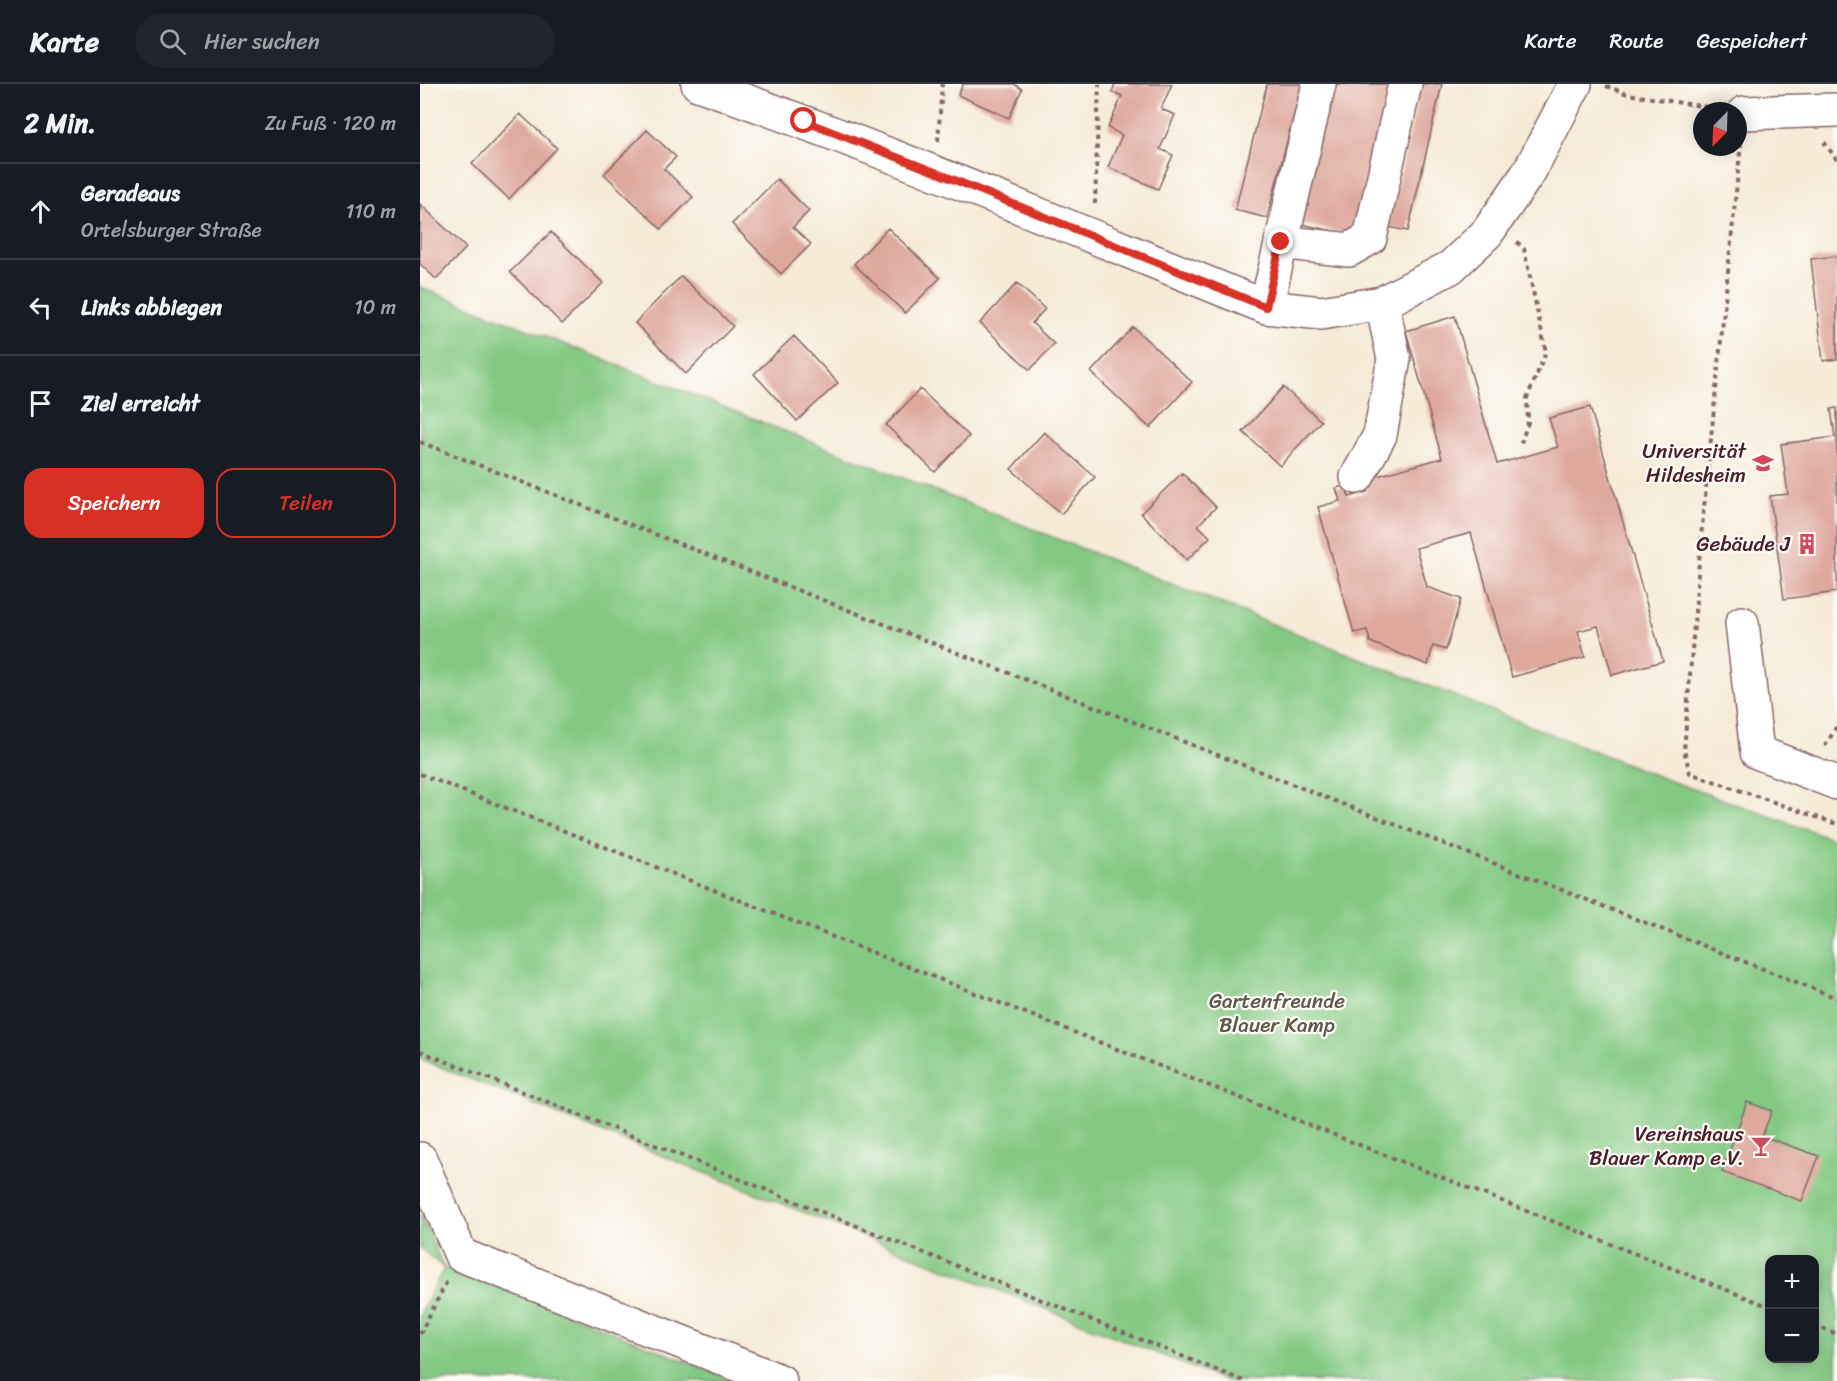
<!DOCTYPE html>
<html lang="de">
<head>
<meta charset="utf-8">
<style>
	:root { --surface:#171b24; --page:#20242c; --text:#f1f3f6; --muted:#9ea1a6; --line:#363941; --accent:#d93025 }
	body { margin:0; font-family:Sriracha,sans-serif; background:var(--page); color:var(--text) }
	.controls { position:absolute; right:18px; bottom:18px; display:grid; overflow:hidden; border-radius:12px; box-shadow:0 3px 15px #0003 }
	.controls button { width:54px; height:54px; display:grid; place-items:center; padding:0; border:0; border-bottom:2px solid var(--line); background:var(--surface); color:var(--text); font:30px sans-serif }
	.compass { position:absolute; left:1273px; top:18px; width:54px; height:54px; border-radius:50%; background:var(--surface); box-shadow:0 3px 15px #0003; rotate:203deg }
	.stop { position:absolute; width:18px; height:18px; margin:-14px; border:4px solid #d93025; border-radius:50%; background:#fff }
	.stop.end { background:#d93025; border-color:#fff; box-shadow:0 2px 6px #0008 }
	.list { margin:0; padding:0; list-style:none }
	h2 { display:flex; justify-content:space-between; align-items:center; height:78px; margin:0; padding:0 24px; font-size:26px }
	h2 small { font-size:20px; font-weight:400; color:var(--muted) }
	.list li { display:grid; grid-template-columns:39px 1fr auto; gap:18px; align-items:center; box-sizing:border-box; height:96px; padding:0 24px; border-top:2px solid var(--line) }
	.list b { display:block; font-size:22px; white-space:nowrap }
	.list p { margin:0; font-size:20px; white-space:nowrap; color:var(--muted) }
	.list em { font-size:20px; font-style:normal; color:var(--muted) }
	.actions { display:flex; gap:12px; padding:18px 24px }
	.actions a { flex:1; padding:14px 0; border:2px solid var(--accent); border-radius:18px; text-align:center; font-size:21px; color:var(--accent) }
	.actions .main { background:var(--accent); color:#fff }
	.icon { flex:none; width:33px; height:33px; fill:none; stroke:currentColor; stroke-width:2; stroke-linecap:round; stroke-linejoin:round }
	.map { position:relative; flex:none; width:1417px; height:1297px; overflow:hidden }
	header { display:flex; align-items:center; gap:36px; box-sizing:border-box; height:84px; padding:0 30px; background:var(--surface); border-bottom:2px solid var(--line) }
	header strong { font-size:28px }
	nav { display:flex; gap:33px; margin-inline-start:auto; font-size:21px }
	.search { width:420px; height:54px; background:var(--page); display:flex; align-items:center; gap:15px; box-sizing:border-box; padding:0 21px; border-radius:33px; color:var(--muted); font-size:22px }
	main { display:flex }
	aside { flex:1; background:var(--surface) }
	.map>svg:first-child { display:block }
</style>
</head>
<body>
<header>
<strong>Karte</strong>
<div class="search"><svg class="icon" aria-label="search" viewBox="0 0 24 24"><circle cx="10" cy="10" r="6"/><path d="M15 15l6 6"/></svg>Hier suchen</div>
<nav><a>Karte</a><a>Route</a><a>Gespeichert</a></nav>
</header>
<main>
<aside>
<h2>2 Min.<small>Zu Fuß · 120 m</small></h2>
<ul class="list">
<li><svg class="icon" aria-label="ahead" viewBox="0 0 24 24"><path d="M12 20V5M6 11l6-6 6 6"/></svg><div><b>Geradeaus</b><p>Ortelsburger Straße</p></div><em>110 m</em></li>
<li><svg class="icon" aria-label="left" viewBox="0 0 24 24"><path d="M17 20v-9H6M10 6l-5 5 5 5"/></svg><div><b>Links abbiegen</b></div><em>10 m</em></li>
<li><svg class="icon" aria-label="arrive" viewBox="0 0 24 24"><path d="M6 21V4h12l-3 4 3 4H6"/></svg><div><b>Ziel erreicht</b></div></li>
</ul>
<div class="actions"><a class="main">Speichern</a><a>Teilen</a></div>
</aside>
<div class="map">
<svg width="1417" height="1297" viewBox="0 0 1417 1297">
	<rect width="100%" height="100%" fill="#fdfcf7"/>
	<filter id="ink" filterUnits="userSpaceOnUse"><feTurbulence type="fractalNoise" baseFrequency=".0167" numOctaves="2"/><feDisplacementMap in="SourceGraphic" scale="12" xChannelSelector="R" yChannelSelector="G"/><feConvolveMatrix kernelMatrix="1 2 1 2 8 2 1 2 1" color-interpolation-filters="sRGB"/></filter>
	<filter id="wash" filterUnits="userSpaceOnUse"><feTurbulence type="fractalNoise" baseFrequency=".008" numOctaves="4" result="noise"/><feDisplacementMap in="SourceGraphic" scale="24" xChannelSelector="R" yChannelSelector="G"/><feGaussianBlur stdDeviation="1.35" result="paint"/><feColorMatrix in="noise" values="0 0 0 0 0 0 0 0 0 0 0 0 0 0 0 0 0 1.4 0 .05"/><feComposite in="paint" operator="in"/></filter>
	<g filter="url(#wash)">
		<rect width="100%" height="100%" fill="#f6ebd7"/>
		<path fill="#84c983" stroke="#677457" stroke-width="1.5" fill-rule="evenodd" d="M0,203L1245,695L1417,756V1297H806L0,975ZM1350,1176H1394V1274H1350Z
			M0,1129L24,1184L66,1197L315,1297H0V1230L24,1184L0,1164Z"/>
		<g id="blocks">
			<path fill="#dea89d" d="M543,0H594L602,5L589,34L538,11Z
				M695,0H752L741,25L755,31L740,65L753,71L738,105L688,83L702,51L688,44L702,12L692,8Z
				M847,0H882L847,134L815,126Z
				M909,0H970L935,152L877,139Z
				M1001,0H1022L988,147L968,143Z
				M100,30L137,64L89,115L52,80Z
				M227,46L256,73L244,85L273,113L241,145L184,90Z
				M357,95L389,127L373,143L391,160L361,190L312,140Z
				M0,120L46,164L16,195L0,180Z
				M468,144L520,194L485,229L434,180Z
				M131,148L183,199L142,240L90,188Z
				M1417,172V275L1403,277L1391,175Z
				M261,192L313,242L266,290L215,239Z
				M597,199L625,225L612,239L634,260L610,286L560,239Z
				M1035,232L1077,380L1138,363L1129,334L1170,323L1243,577L1192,591L1178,542L1158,547L1165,573L1092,593L1051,449L996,464L1007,503L1041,515L1026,566L1013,562L1008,581L950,558L947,546L934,549L898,423L920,417L916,404L926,401L929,413L947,408L943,396L1022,374L986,247Z
				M713,243L772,298L730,344L671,288Z
				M374,252L418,299L377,337L334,290Z
				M863,303L901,337L860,382L823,348Z
				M500,305L549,352L515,388L466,341Z
				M1417,324V508L1364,515L1350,412L1368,410L1361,360L1415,353L1411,325Z
				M624,348L675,393L641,430L591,385Z
				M762,389L796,423L778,441L790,453L767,476L721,429Z
				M1327,1018L1352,1027L1342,1052L1399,1072L1382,1117L1302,1088Z"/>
		</g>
	</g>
	<g filter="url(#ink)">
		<use href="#blocks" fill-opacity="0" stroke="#866667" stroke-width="1.5"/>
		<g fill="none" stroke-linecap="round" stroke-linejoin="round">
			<defs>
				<path id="minor" d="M278,0C470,67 657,147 846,223L901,229L962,219L1031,183L1067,149L1109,88L1155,0
					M1324,29L1417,26
					M861,158L929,166L950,154L985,0
					M846,223L899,0
					M937,393L960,351L974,275L962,219
					M1322,539L1337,668L1417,699
					M0,1075L41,1171L360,1297"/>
			</defs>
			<use href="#minor" stroke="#866667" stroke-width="36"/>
			<path stroke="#866667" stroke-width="4" stroke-dasharray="4.5 4.5" stroke-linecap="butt" d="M1186,2L1207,10L1293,24
				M518,57L522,0
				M1404,58L1417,76
				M1321,59L1281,453L1264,666L1270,689L1417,740
				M675,120L679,0
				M1097,158L1104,165L1126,268L1107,314L1108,338L1100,362
				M0,358L1417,914
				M1405,662L1417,642
				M0,690L1350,1223
				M0,967L824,1297
				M1394,1241L1417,1250
				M0,1250L27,1197"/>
			<use href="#minor" stroke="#fff" stroke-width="33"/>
		</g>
	</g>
	<g fill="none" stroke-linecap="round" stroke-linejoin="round" filter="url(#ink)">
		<path stroke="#d93025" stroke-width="8" d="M384,37L515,88L846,223L861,158"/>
	</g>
	<defs>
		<symbol id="university-bare" viewBox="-9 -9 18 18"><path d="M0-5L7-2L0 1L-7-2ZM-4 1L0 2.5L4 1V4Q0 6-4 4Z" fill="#d1495b" stroke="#fdfcf7" stroke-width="2.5" paint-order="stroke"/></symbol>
		<symbol id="building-bare" viewBox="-9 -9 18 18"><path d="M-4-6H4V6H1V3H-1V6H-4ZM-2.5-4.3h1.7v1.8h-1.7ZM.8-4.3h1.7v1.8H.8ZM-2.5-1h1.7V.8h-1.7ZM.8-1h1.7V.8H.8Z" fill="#d1495b" stroke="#fdfcf7" stroke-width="2.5" paint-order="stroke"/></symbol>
		<symbol id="bar-bare" viewBox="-9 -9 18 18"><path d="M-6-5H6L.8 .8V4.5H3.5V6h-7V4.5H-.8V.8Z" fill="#d1495b" stroke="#fdfcf7" stroke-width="2.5" paint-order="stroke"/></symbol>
	</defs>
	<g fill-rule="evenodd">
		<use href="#university-bare" x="1328" y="364" width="30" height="30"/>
		<use href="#building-bare" x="1372" y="445" width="30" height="30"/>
		<use href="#bar-bare" x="1326" y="1047" width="30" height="30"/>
	</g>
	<g text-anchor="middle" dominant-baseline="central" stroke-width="4.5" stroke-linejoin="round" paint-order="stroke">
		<g font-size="21" fill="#4a1f2b" stroke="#fdfcf7" text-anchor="end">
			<text x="1326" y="367">Universität<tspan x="1326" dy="24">Hildesheim</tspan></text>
			<text x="1370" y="460">Gebäude J</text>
			<text x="1324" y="1050">Vereinshaus<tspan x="1324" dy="24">Blauer Kamp e.V.</tspan></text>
		</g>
		<g font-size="21" fill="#5e5a4a" stroke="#fdfcf7">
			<text x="857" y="917">Gartenfreunde<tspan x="857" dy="24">Blauer Kamp</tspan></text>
		</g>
	</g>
</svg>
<div class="controls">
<button>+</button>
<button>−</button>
</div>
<svg class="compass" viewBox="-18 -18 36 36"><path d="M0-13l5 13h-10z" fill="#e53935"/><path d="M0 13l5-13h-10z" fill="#9ea1a6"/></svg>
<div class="stop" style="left:384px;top:37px"></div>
<div class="stop end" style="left:861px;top:158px"></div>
</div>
</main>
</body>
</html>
